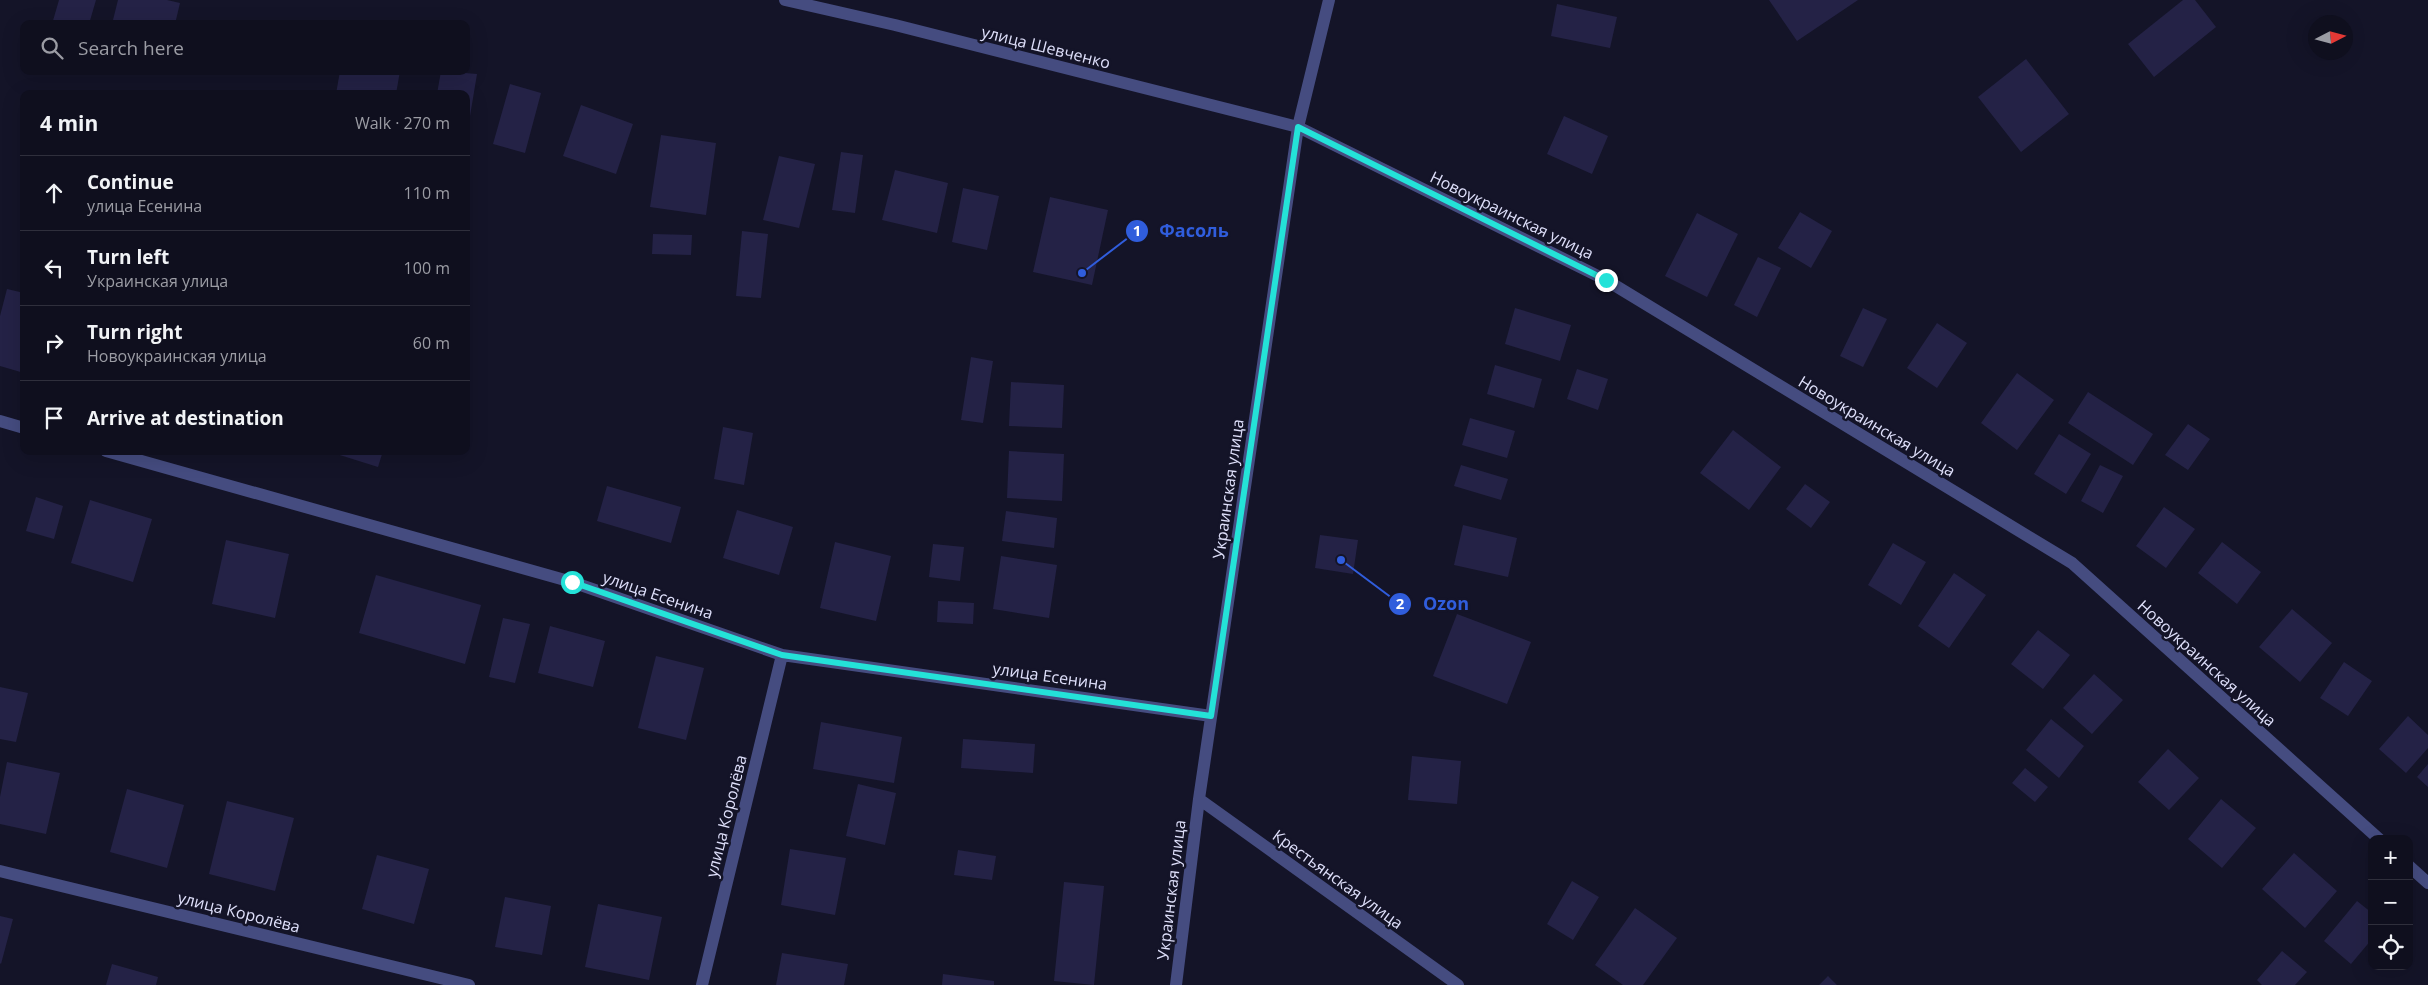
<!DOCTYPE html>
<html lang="en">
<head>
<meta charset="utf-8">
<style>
	:root { --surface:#0f0f1e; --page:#181827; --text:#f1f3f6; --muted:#9b9ca4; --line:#2f2f3c }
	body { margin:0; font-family:"Open Sans",sans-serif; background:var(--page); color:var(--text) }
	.controls { position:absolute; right:15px; bottom:15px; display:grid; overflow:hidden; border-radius:10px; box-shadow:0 5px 20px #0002 }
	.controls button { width:45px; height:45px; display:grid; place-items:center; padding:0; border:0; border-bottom:1px solid var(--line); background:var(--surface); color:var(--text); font:25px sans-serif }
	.compass { position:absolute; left:2308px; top:15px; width:45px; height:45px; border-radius:50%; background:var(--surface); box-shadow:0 5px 20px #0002; rotate:84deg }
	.stop { position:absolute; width:15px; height:15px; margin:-11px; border:4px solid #24e2d8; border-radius:50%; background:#fff }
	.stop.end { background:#24e2d8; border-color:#fff; box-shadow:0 1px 5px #0008 }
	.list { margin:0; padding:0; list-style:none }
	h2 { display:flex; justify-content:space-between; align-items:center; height:65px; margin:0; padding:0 20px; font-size:21px }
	h2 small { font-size:16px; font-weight:400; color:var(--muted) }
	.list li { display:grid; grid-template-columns:32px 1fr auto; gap:15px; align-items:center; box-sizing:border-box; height:75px; padding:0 20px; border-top:1px solid var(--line) }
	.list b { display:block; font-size:19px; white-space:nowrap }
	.list p { margin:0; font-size:16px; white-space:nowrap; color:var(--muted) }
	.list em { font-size:16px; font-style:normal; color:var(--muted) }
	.icon { flex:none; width:28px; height:28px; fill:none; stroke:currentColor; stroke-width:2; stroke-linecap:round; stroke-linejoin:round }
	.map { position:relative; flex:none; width:2428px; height:985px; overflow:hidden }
	.search { position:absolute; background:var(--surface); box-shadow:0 5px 20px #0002; left:20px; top:20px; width:450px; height:55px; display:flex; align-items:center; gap:12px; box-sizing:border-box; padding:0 18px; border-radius:10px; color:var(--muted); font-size:19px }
	.panel { position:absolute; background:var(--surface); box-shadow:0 5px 20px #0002; left:20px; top:90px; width:450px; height:365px; border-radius:10px }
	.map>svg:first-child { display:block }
</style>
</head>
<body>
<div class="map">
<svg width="2428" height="985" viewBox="0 0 2428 985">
	<rect width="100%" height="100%" fill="#141428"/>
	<path fill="#242246" d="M59,0H96L89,24H52Z
		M118,0H167L180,3L175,24H112Z
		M1769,0H1858L1797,41Z
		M2183,0H2195L2216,27L2154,77L2128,44Z
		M1557,4L1617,17L1610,48L1551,36Z
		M2026,59L2069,114L2021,152L1978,97Z
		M340,71H400L396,94H336Z
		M441,71L477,74L467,134L466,94H437Z
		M510,84L541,93L525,153L493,144Z
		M581,105L633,124L616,174L563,156Z
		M1564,116L1608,136L1592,174L1547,154Z
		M661,135L716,143L706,215L650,207Z
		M841,152L863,155L855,213L832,210Z
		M779,156L815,164L799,228L763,220Z
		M895,170L948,183L937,233L882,220Z
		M963,188L999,196L987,250L952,242Z
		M1050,197L1108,210L1092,285L1033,272Z
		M1800,212L1832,231L1811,268L1778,248Z
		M1697,213L1738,234L1707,297L1665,276Z
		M742,231L768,234L761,298L736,296Z
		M653,234L692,235L691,255L652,254Z
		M1758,257L1781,268L1757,317L1734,305Z
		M7,289L24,293V373L0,366V316Z
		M1515,308L1571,325L1560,361L1505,344Z
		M1863,308L1887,319L1863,367L1840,356Z
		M1937,323L1967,343L1937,388L1907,368Z
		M971,357L993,361L983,423L961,420Z
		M1495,365L1542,379L1534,408L1487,394Z
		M1577,369L1608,379L1598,410L1567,399Z
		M2017,373L2054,400L2017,450L1981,423Z
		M1011,382L1064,385L1062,428L1009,426Z
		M2088,392L2153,434L2133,465L2068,423Z
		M1470,418L1515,431L1507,458L1462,445Z
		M2188,424L2210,439L2188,470L2165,455Z
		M723,427L753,433L744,485L714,479Z
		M1733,430L1781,467L1749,510L1700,473Z
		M2059,434L2091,454L2066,494L2034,474Z
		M327,451H383L378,467Z
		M1009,451L1064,454L1062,501L1007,498Z
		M1461,465L1508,479L1501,500L1454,486Z
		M2100,465L2123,476L2103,513L2081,501Z
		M1805,484L1830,502L1811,528L1786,509Z
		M607,486L681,507L671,543L597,521Z
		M36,497L63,506L54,539L26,531Z
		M90,500L152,519L133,582L71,563Z
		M2164,507L2195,529L2166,568L2136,546Z
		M737,510L793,527L779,575L723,558Z
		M1006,511L1057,518L1054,548L1002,541Z
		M1463,525L1517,538L1508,577L1454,565Z
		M1320,535L1358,540L1353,574L1315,568Z
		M226,540L289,554L275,618L212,604Z
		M835,542L891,556L876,621L820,608Z
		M2222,542L2261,572L2237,604L2198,573Z
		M1893,543L1926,562L1901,605L1868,585Z
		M933,544L964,547L960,581L929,577Z
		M1001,556L1057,565L1049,618L993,609Z
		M1954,573L1986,595L1949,648L1918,626Z
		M376,575L481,605L465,664L359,633Z
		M938,601L974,603L973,624L937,622Z
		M2292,609L2332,643L2300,682L2259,647Z
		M1457,614L1531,642L1507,704L1433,676Z
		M503,618L530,624L515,683L489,677Z
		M550,626L605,641L593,687L538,673Z
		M2038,630L2070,655L2043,689L2011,664Z
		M656,656L704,668L686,740L638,728Z
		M2344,662L2372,681L2348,716L2320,698Z
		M2094,674L2123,700L2092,734L2063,708Z
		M0,687L28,693L16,742L0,739Z
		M2408,716L2428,735V748L2406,773L2379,749Z
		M2051,719L2084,746L2059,778L2026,750Z
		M821,722L902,737L894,783L813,769Z
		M963,739L1035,744L1033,773L961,768Z
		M2168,749L2199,778L2169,810L2138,782Z
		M1412,756L1461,761L1457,804L1408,800Z
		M7,762L60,773L46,834L0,824V797Z
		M2428,764V787L2417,777Z
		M2025,768L2048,787L2035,802L2012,783Z
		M858,784L896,793L885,845L846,836Z
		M127,789L184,805L167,868L110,852Z
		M2221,799L2256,828L2222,868L2188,839Z
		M227,801L294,818L275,891L209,874Z
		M790,849L846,858L835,915L781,905Z
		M958,850L996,856L992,880L954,875Z
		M2294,853L2337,891L2305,928L2262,889Z
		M377,855L429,869L414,924L362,909Z
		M1572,881L1599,897L1573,940L1547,924Z
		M1064,882L1104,886L1094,985L1054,981Z
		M505,897L551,906L542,955L495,947Z
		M2357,901L2372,913V939L2351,964L2324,941Z
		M598,904L662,917L649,980L585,967Z
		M1635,908L1677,938L1643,985H1623L1595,965Z
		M0,916L13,919L1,964L0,963Z
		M2282,951L2307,972L2295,985H2262L2257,980Z
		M782,953L848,964L844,985H776Z
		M112,964L158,977L156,985H106Z
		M943,974L994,981V985H942Z
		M1828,976L1837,985H1819Z"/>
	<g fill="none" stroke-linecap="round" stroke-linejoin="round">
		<path stroke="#454c80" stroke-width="12" d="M785,0L895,25L1298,127L1606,280L2072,563L2379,839
			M0,421L24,428
			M106,451L572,582L782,655L1211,716
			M1199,799L1458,985
			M2409,866L2428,883
			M0,871L469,985
			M702,985L782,655
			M1176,985L1199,799L1298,127L1329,0"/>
	</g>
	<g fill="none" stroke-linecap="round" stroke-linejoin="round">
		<path stroke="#24e2d8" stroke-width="6" d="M572,582L782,655L1211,716L1298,127L1606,280"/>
	</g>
	<g text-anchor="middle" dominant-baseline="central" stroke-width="5" stroke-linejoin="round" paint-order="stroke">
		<g font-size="16" fill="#dfe0fb" stroke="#141428">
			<text transform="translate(1046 47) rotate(14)">улица Шевченко</text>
			<text transform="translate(1512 215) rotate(26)">Новоукраинская улица</text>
			<text transform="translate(1877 426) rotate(31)">Новоукраинская улица</text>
			<text transform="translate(1228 489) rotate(-82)">Украинская улица</text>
			<text transform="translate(658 595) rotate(19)">улица Есенина</text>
			<text transform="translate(2207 663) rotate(42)">Новоукраинская улица</text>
			<text transform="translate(1050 676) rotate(8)">улица Есенина</text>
			<text transform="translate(726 816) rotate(-76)">улица Королёва</text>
			<text transform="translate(1338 879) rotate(36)">Крестьянская улица</text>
			<text transform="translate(1171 890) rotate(-83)">Украинская улица</text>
			<text transform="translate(239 912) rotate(14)">улица Королёва</text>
		</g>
	</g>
	<path fill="none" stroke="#305ddc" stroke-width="2" d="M1082 273L1137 231M1341 560L1400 604"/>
	<g fill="#305ddc" stroke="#141428" stroke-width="2">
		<circle cx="1082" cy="273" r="5"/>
		<circle cx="1341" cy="560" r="5"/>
		<circle cx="1137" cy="231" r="12"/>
		<circle cx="1400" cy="604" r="12"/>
	</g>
	<g font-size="15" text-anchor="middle" font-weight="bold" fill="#fff">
		<text x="1137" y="236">1</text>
		<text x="1400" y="609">2</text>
	</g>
	<g font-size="18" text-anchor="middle" font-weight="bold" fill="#305ddc" stroke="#141428" stroke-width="5" stroke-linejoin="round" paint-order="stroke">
		<text x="1194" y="237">Фасоль</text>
		<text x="1446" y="610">Ozon</text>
	</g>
</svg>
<div class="controls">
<button>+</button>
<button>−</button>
<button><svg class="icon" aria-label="locate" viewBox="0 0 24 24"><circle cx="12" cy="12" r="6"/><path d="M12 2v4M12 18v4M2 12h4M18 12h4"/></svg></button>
</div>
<svg class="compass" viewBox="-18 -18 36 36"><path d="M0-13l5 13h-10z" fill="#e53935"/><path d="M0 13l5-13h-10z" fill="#9b9ca4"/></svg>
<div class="stop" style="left:572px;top:582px"></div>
<div class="stop end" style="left:1606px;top:280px"></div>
<div class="search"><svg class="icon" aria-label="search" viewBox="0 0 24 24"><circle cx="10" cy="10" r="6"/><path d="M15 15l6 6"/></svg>Search here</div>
<section class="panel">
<h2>4 min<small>Walk · 270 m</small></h2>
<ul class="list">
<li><svg class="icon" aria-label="ahead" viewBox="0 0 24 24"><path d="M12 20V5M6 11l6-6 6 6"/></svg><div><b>Continue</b><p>улица Есенина</p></div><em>110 m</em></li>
<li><svg class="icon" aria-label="left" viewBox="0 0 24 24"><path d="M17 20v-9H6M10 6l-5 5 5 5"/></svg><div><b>Turn left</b><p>Украинская улица</p></div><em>100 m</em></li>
<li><svg class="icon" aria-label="right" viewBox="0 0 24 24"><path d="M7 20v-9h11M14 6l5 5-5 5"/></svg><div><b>Turn right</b><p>Новоукраинская улица</p></div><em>60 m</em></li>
<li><svg class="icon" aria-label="arrive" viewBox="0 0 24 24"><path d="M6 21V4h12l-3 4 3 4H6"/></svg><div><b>Arrive at destination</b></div></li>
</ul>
</section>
</div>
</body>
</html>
